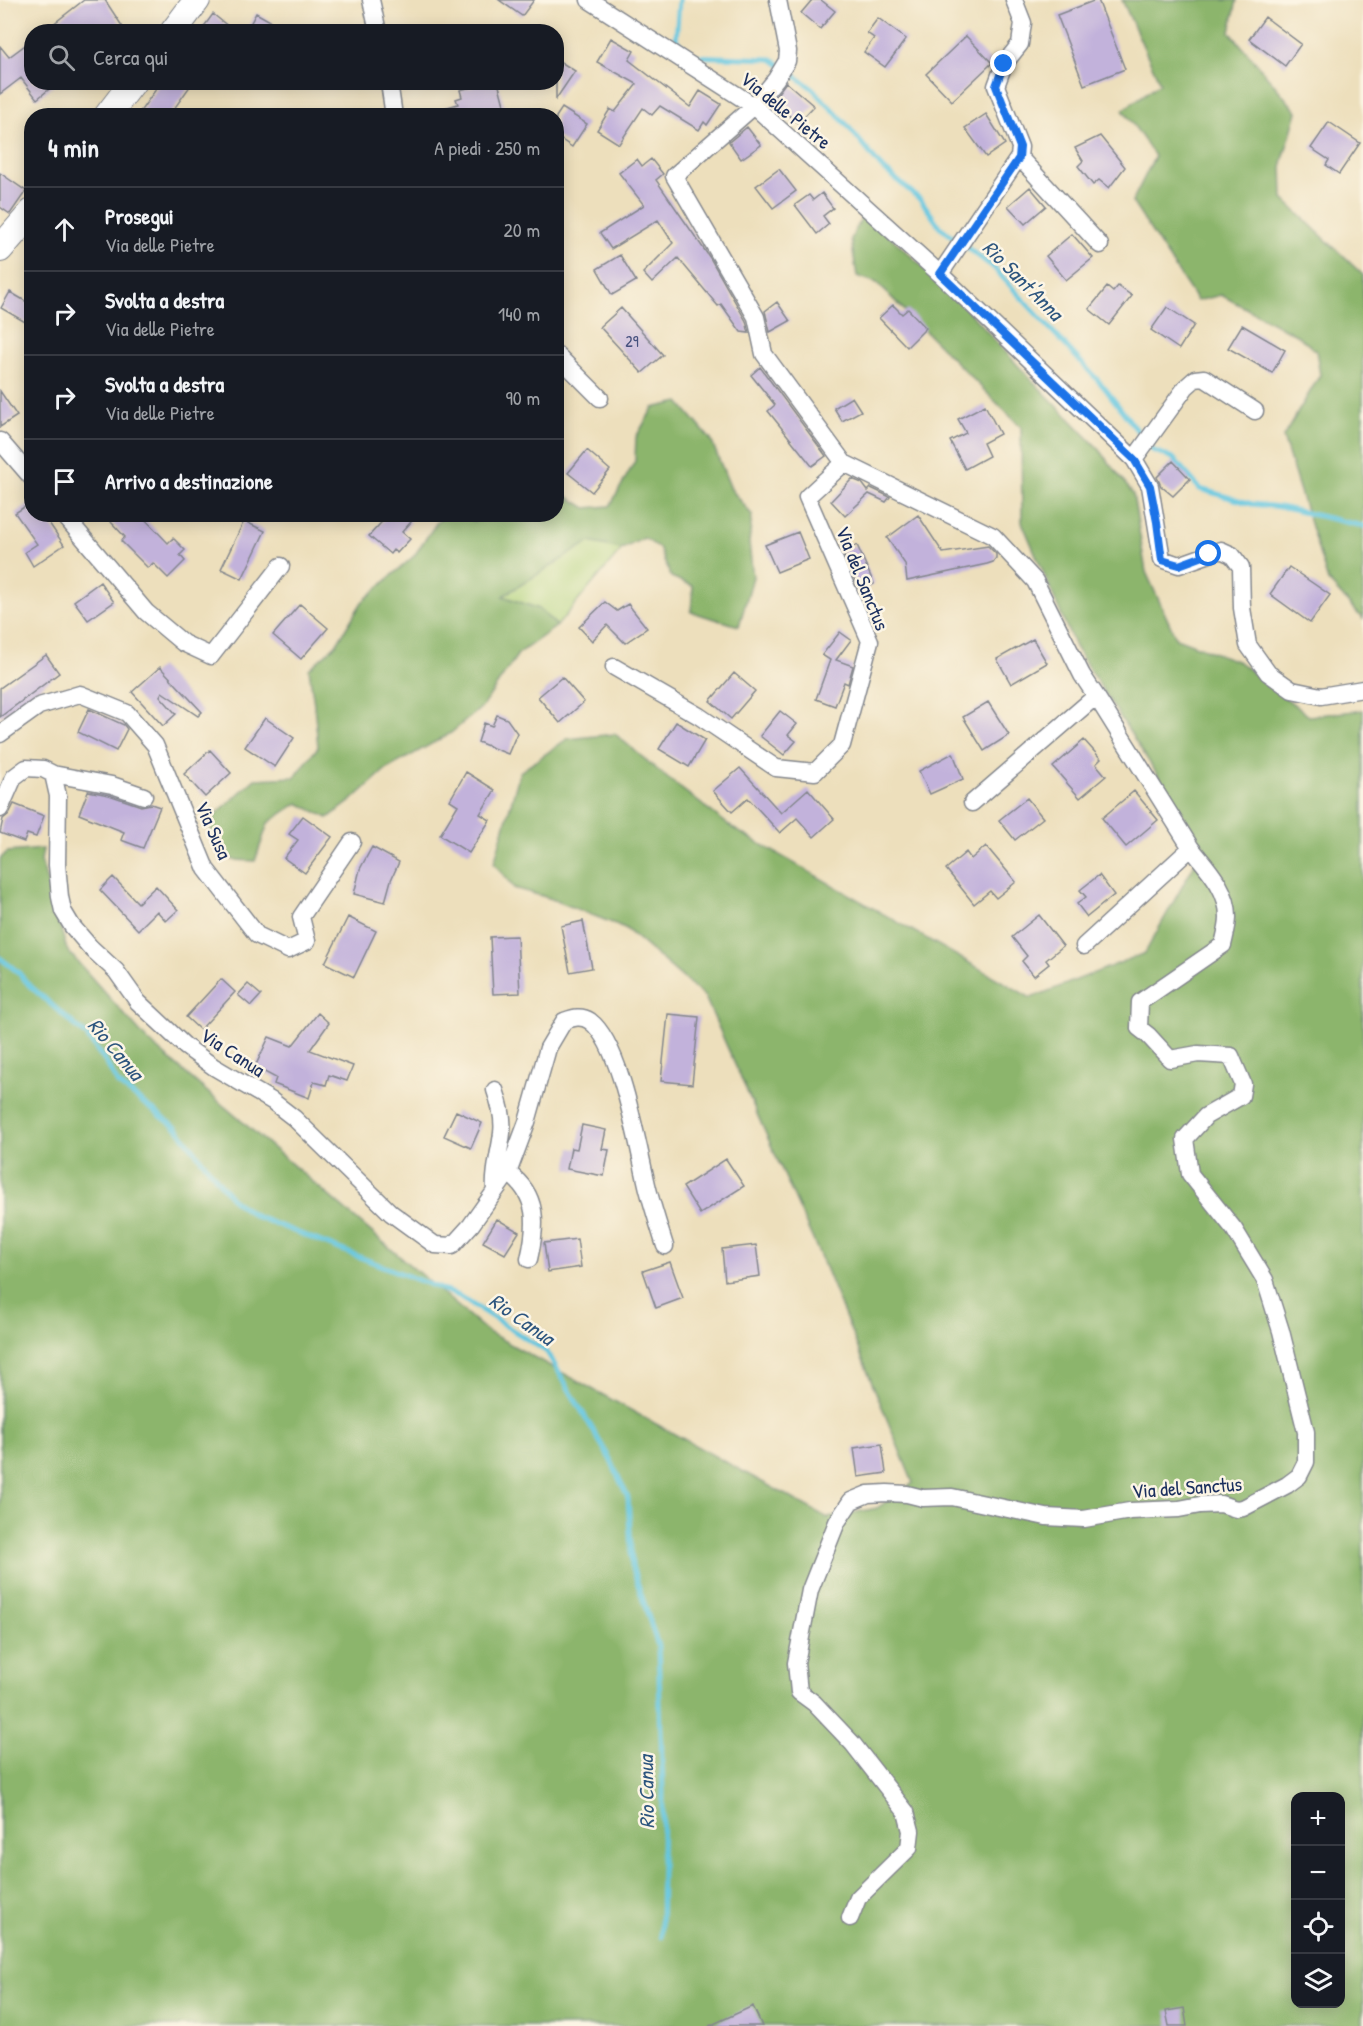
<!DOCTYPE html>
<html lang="it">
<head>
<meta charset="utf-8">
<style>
	:root { --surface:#171b24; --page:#242831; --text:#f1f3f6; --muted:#9ea1a6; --line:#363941 }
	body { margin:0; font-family:"Patrick Hand",sans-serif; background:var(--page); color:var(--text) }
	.controls { position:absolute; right:18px; bottom:18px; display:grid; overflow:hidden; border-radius:12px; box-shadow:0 3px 15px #0003 }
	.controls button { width:54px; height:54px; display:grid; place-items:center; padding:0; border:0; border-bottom:2px solid var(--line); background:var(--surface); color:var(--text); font:30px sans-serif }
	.stop { position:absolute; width:18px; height:18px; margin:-14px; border:4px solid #1a73e8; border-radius:50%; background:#fff }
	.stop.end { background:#1a73e8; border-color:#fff; box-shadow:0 2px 6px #0008 }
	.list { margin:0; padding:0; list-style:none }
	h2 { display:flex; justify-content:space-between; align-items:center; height:78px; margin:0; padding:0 24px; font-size:26px }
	h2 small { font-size:20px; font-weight:400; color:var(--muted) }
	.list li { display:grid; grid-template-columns:39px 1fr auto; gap:18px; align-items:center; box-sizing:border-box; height:84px; padding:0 24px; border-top:2px solid var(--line) }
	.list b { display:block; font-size:22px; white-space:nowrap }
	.list p { margin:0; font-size:20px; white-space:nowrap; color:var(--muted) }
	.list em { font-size:20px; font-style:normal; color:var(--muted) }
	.icon { flex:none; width:33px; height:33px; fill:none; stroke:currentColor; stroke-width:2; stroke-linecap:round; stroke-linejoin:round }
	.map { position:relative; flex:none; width:1363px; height:2026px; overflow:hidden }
	.search { position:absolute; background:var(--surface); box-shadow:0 3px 15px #0003; left:24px; top:24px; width:540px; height:66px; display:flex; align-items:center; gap:15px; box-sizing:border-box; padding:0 21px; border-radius:24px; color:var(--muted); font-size:22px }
	.panel { position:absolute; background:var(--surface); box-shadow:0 3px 15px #0003; left:24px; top:108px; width:540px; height:414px; border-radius:24px }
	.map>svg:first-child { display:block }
</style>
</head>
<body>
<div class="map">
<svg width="1363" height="2026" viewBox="0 0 1363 2026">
	<rect width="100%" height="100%" fill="#fcf5e5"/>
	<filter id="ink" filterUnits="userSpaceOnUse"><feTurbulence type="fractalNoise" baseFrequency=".0167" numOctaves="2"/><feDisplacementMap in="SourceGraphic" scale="12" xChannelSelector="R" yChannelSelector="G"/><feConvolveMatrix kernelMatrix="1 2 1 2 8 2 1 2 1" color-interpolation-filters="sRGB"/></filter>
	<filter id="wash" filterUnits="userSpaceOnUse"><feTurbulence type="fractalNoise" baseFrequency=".008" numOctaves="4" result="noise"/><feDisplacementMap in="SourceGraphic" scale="24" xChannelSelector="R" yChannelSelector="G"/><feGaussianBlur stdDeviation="1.35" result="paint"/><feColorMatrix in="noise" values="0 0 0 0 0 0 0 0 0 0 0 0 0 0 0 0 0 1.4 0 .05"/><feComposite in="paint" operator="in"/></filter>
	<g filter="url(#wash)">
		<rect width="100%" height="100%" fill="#eddfbc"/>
		<path fill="#b1d37c" stroke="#66816d" stroke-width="1.5" d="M588,541L622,549L557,626L539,609L502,596Z"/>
		<path fill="#8cb56c" stroke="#547265" stroke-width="1.5" fill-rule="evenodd" d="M1122,0H1237L1230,32L1297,112L1282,163L1283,199L1363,275V619L1328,581L1283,437L1320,375L1316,351L1298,336L1221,295L1197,301L1132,202L1155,156L1123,110L1160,83Z
			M864,212L960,302L1023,371L1100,450L1133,494L1146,572L1176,638L1239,662L1309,716L1363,710V2026H0V859L7,852L43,849L41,861L67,950L148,1041L488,1332L828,1518L877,1508L913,1483L822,1260L705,997L625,928L549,898L514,888L494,863L520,772L567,739L615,734L666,777L734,829L1031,998L1145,953L1204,847L1075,647L1022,522L1021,427L877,283L857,276L851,239ZM1296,1796H1340V2004H1296Z
			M679,402L711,440L731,489L752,515L749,543L753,577L739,626L691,612L693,586L671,577L659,548L644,538L622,549L589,542L503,596L539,609L557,626L518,654L482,707L451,733L385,770L351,801L328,818L298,803L268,823L255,861L233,860L210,836L214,816L255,779L295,777L318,747L314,704L309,669L336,645L362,602L414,556L437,522L446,515H466L474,521L485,515L556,514L557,490L586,508L610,506L635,461L636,437L653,408Z"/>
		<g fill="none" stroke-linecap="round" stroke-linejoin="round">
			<path stroke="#62c6e0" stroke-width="5" d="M679,0L676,40L691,56L772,59L812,88L847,125L880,166L921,200L940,227L994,268L1104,387L1152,450L1173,458L1200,489L1252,504L1280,507L1363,526
				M0,958L18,972L29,985L86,1035L107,1064L118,1084L177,1128L233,1200L255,1216L459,1296L547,1352L610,1459L628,1498L632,1566L658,1646L663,1792L661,1937"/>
		</g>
		<g id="blocks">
			<path fill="#c2b2db" d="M84,0H105L126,32H43Z
				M499,0H534L522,16Z
				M812,0H821L835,11L820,29L801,13Z
				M1096,0H1098L1125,69L1084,85L1057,15Z
				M256,13L272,22L267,32H246Z
				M213,14L235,32H200Z
				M1265,17L1301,44L1285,66L1249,39Z
				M878,18L906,39L885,67L864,52L874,38L867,33Z
				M966,36L992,63L952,101L926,74Z
				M611,38L634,51L629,60L690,107L700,91L721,104L707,125L704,122L699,130L660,106L652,115L643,108L619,144L597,130L610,109L615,112L637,84L597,62Z
				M32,40V82H58L37,99L21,78L0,94V46L9,57Z
				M556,59L575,71L556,99Z
				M161,82H193L169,116H137Z
				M473,82H498L507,116H430V112L458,104L456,99L462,97L460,90L475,86Z
				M786,82L814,106L798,123L772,101Z
				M562,108L587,124L572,147L556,136V117Z
				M986,114L1005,144L986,157L965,128Z
				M1329,122L1360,143L1339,174L1326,165L1329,160L1311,148Z
				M747,127L761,145L741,159L729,142Z
				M1100,136L1125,167L1109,188L1099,180L1093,185L1078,166L1083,161L1075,148Z
				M637,159L642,166L651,159L663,174L656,180L710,258L746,321L749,333L741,332L721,304L718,306L678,258L652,283L643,273L673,243L658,220L611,249L600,233L644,205L619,173Z
				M779,169L796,191L773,208L756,186Z
				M0,173L26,191L10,214L0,207Z
				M1030,187L1046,206L1025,224L1008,206Z
				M822,193L833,208L823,216L829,224L817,234L795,205L809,195L813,200Z
				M1072,234L1093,258L1066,280L1046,256Z
				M620,255L636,281L612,295L597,269Z
				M1118,286L1132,296L1109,325L1089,309L1107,287L1113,292Z
				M10,292L32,305V326L1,308Z
				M777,302L790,321L770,332L765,311Z
				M893,305L902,314L908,309L926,328L907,347L879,318Z
				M1167,307L1194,325L1179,349L1151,330Z
				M621,308L663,355L642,373L600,327Z
				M1242,325L1285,350L1272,373L1228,348Z
				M760,367L826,456L812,466L768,411L775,405L751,375Z
				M0,391L17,416L0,427Z
				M852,397L861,411L842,421L834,408Z
				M985,405L1000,434L983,443L989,456L965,469L950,441L966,433L958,419Z
				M587,450L610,470L592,492L568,473Z
				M1173,461L1190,479L1173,496L1161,486L1157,477Z
				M852,479L862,483L868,491L871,488L890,497L886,502L869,494L845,516L831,501Z
				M32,502V514H43L64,545L33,566L25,552L37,544L15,513Z
				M119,514H140L168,543L173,538L185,550L180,555L185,561L168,578L153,563L148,568L121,541L125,537L111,522Z
				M389,514H403L411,522L402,532L410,539L397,553L393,550L390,554L369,536Z
				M918,515L943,553L988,546L996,554V558L993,562L987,564L907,581L905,564L887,538Z
				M244,521L265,531L242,579L221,569Z
				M798,532L809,559L777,572L765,545Z
				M857,545L874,584L860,591L842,552Z
				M1289,567L1330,595L1310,623L1270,594Z
				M100,582L114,602L88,620L74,601Z
				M605,602L617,611L628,604L647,628L625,643L607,625L592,641L579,627Z
				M300,604L328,628L301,659L273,635Z
				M840,632L851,640L836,660L853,666L848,684L844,682L835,706L816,699L830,660L822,655Z
				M1033,639L1047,663L1011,684L997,659Z
				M46,655L59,673L0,717V688Z
				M160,667L202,712L198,716L162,692L160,696L176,714L163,726L132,692Z
				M734,673L755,691L731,719L710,701Z
				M562,677L584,702L560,723L538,697Z
				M988,702L1009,735L984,751L963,717Z
				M89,709L124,725L127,729L116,751L78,732Z
				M780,711L797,724L788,735L796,741L784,755L760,736Z
				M497,715L507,719L517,733L508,754L478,742L484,723L492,726Z
				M265,718L294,738L275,767L245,747Z
				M676,722L705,740L689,767L659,749Z
				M1084,740L1101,759L1096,764L1106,776L1080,798L1053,767Z
				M210,750L231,773L205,797L184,774Z
				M953,753L963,779L930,794L919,771Z
				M740,768L781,813L808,789L834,819L814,837L797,818L780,833L748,798L732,812L713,791Z
				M466,772L495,790L480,814L490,820L469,853L440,835L458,805L450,800Z
				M88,791L109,795L141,806L151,804L160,807L143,848L121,840L124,832L79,814Z
				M1134,791L1158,820L1126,847L1102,818Z
				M1027,798L1043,818L1015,840L999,820Z
				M14,804L44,816L36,837L27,834L24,842L0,833L3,819L9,814Z
				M303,816L332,837L305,873L284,858L298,840L289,834Z
				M986,846L1016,882L996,898L990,891L974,904L946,869L966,852L971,859Z
				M372,847L399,862L391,880L385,902L354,894L360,869Z
				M1099,875L1114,895L1087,917L1077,904L1086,897L1080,890Z
				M113,877L138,903L156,886L178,910L166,921L157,911L138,930L100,890Z
				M1039,915L1063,946L1046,960L1049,964L1034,976L1022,961L1027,956L1012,937Z
				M348,917L376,931L354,977L325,963Z
				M583,921L592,968L570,972L561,926Z
				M517,936L520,993L493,994L490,937Z
				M221,979L235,992L200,1030L186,1017Z
				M248,984L261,995L251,1006L238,995Z
				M318,1013L329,1023L310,1050L353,1066L347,1081L329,1075L326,1085L314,1082L309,1098L274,1084L276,1078L255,1067L269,1037L292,1046Z
				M668,1014L699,1017L692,1084L661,1081Z
				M456,1111L482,1123L471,1148L444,1136Z
				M582,1125L606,1130L602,1149L609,1150L604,1176L567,1169L571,1148L577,1149Z
				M726,1159L744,1186L700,1214L683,1187Z
				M497,1219L519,1232L505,1254L483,1242Z
				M577,1239L581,1267L548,1272L544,1243Z
				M756,1245L760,1276L725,1281L722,1249Z
				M670,1262L683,1298L656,1308L643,1271Z
				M882,1444L886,1473L858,1477L854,1448Z
				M753,2006L762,2026H709Z
				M1184,2008L1187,2026H1169L1166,2011Z"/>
		</g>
	</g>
	<g filter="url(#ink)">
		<use href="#blocks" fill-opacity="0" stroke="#84878d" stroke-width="1.5"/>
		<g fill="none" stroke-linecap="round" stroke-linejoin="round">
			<defs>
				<path id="minor" d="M371,0L378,32
					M589,0L754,106L940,274L1134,459L1150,486L1162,559L1179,565L1221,550L1232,555L1241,567L1242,608L1248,645L1268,673L1292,690L1321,696L1363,689
					M778,0L788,51L787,61L776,79L754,106L674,176L756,317L764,354L844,463L993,536L1035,581L1082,675L1096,696L972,803
					M389,82L394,116
					M1019,157L1100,245
					M940,274L1019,157L1020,147L996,86L1004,64L1020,44L1023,23L1014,0
					M556,354L600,398
					M0,441L32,478
					M1134,459L1186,387L1195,379L1204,378L1255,411
					M63,514L146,612L183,643L211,656L281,566
					M614,667L699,716L776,768L815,772L842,745L870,641L807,497L844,463
					M0,734L39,706L80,694L127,713L155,745L206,869L257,935L288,950L307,941L301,917L352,842
					M53,774L112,785L144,796
					M0,809L14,777L26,768L43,769L53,774L58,796L57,865L60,897L63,911L72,926L90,947L116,971L138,1002L186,1047L214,1067L272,1101L294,1118L391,1213L435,1245L452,1246L471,1225L508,1173L527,1122L548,1048L564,1021C573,1018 581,1015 590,1021C622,1045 638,1149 648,1189C653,1208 659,1227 665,1246
					M1084,946L1191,848L1096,696
					M495,1090C500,1104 504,1118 502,1133C500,1153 493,1170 495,1191
					M508,1173C539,1195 537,1225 529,1259
					M850,1918L858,1898L909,1848L911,1831L906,1812L853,1744L814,1703L799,1692L796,1663L810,1590L837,1522L851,1501L868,1494L887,1493L907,1494L923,1498L952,1497L1046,1517L1084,1519L1130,1511L1179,1509L1200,1505L1221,1504L1236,1509L1243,1508L1287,1485L1299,1476L1306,1462V1432L1281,1331L1265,1280L1234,1229L1190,1174L1185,1139L1206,1116L1241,1096L1243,1084L1231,1056L1198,1054L1170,1059L1148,1035L1139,1028L1140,1002L1223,945C1225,936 1228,926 1228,917C1228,889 1207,868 1191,848"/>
				<path id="primary" d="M173,32L197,0
					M107,116L133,82
					M0,249L32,212"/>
			</defs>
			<use href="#minor" stroke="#84878d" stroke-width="19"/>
			<use href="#primary" stroke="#84878d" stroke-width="28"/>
			<use href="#minor" stroke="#fff" stroke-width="16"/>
			<use href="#primary" stroke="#fff" stroke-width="26"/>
		</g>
	</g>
	<g fill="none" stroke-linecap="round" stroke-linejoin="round" filter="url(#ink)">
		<path stroke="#1a73e8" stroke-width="8" d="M1004,64L996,86L1020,147L1019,158L940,274L1134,459L1150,486L1157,522L1162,560L1179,565L1209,554"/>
	</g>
	<g text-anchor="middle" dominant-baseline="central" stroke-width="5" stroke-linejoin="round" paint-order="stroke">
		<g font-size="16" fill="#45507d">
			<text x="632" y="341">29</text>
		</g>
		<g font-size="20" fill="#1b2f5e" stroke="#fcf5e5">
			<text transform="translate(786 110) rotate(39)">Via delle Pietre</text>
			<text transform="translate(863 578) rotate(68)">Via del Sanctus</text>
			<text transform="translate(214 830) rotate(66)">Via Susa</text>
			<text transform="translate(233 1052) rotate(33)">Via Canua</text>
			<text transform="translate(1187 1487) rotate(-4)">Via del Sanctus</text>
		</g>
		<g font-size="21" font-style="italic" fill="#2d557e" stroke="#fcf5e5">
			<text transform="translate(1023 280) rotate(45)">Rio Sant'Anna</text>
			<text transform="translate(116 1049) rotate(50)">Rio Canua</text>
			<text transform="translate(522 1319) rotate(35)">Rio Canua</text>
			<text transform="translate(646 1792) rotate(-91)">Rio Canua</text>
		</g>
	</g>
</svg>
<div class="controls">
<button>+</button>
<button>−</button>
<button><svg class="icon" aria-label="locate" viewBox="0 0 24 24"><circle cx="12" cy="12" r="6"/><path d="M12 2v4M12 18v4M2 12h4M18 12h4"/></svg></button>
<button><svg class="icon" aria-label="layers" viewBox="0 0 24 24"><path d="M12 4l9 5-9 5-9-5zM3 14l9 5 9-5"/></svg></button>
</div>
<div class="stop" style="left:1209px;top:554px"></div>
<div class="stop end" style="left:1004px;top:64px"></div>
<div class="search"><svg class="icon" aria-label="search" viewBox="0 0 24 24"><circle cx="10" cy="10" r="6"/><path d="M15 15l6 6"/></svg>Cerca qui</div>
<section class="panel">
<h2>4 min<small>A piedi · 250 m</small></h2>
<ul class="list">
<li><svg class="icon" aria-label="ahead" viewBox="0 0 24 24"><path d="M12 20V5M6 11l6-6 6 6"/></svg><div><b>Prosegui</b><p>Via delle Pietre</p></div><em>20 m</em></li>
<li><svg class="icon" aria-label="right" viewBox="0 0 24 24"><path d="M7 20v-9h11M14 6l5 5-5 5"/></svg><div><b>Svolta a destra</b><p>Via delle Pietre</p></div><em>140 m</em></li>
<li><svg class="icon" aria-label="right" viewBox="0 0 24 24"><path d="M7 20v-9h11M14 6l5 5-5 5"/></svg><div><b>Svolta a destra</b><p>Via delle Pietre</p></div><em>90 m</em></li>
<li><svg class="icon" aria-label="arrive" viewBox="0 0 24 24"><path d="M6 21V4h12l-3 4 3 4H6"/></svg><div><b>Arrivo a destinazione</b></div></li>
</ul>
</section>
</div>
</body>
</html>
